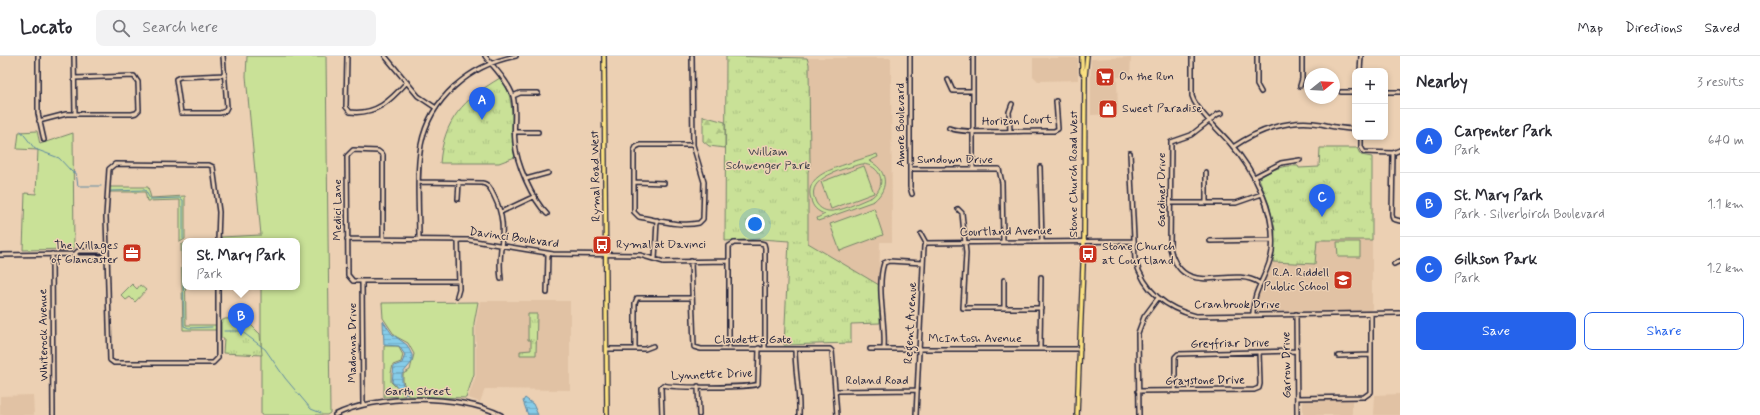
<!DOCTYPE html>
<html lang="en">
<head>
<meta charset="utf-8">
<style>
	:root { --surface:#fff; --page:#f2f2f3; --text:#2b2b33; --muted:#7c7c81; --line:#e1e1e2; --accent:#2563eb }
	body { margin:0; font-family:Mynerve,sans-serif; background:var(--page); color:var(--text) }
	.controls { position:absolute; right:12px; top:12px; display:grid; overflow:hidden; border-radius:8px; box-shadow:0 2px 6px #0003 }
	.controls button { width:36px; height:36px; display:grid; place-items:center; padding:0; border:0; border-bottom:1px solid var(--line); background:var(--surface); color:var(--text); font:20px sans-serif }
	.compass { position:absolute; left:1304px; top:12px; width:36px; height:36px; border-radius:50%; background:var(--surface); box-shadow:0 2px 6px #0003; rotate:72deg }
	.you { position:absolute; left:755px; top:168px; width:14px; height:14px; margin:-10px; border:3px solid #fff; border-radius:50%; background:#1a73e8; box-shadow:0 0 0 6px #1a73e833 }
	.badge { display:grid; place-items:center; width:26px; height:26px; border-radius:50%; background:var(--accent); color:#fff; font-size:13px; font-weight:700 }
	.pin { position:absolute; translate:-50% -33px; filter:drop-shadow(0 1px 2px #0008) }
	.pin::after { content:''; position:absolute; top:21px; width:14px; height:12px; background:inherit; clip-path:polygon(0 0,100% 0,50% 100%) }
	.popup { position:absolute; left:182px; top:182px; width:118px; height:52px; box-sizing:border-box; display:grid; place-content:center; border-radius:8px; background:var(--surface); filter:drop-shadow(0 1px 3px #0005); font-size:13px; white-space:nowrap; color:var(--muted) }
	.popup b { font-size:15px; color:var(--text) }
	.popup::after { content:''; position:absolute; left:50%; top:100%; margin-left:-8px; border:8px solid transparent; border-top-color:var(--surface) }
	.list { margin:0; padding:0; list-style:none }
	h2 { display:flex; justify-content:space-between; align-items:center; height:52px; margin:0; padding:0 16px; font-size:17px }
	h2 small { font-size:13px; font-weight:400; color:var(--muted) }
	.list li { display:grid; grid-template-columns:26px 1fr auto; gap:12px; align-items:center; box-sizing:border-box; height:64px; padding:0 16px; border-top:1px solid var(--line) }
	.list b { display:block; font-size:15px; white-space:nowrap }
	.list p { margin:0; font-size:13px; white-space:nowrap; color:var(--muted) }
	.list em { font-size:13px; font-style:normal; color:var(--muted) }
	.actions { display:flex; gap:8px; padding:12px 16px }
	.actions a { flex:1; padding:9px 0; border:1px solid var(--accent); border-radius:8px; text-align:center; font-size:14px; color:var(--accent) }
	.actions .main { background:var(--accent); color:#fff }
	.icon { flex:none; width:22px; height:22px; fill:none; stroke:currentColor; stroke-width:2; stroke-linecap:round; stroke-linejoin:round }
	.map { position:relative; flex:none; width:1400px; height:359px; overflow:hidden }
	header { display:flex; align-items:center; gap:24px; box-sizing:border-box; height:56px; padding:0 20px; background:var(--surface); border-bottom:1px solid var(--line) }
	header strong { font-size:19px }
	nav { display:flex; gap:22px; margin-inline-start:auto; font-size:14px }
	.search { width:280px; height:36px; background:var(--page); display:flex; align-items:center; gap:10px; box-sizing:border-box; padding:0 14px; border-radius:8px; color:var(--muted); font-size:15px }
	main { display:flex }
	aside { flex:1; background:var(--surface) }
	.map>svg:first-child { display:block }
</style>
</head>
<body>
<header>
<strong>Locato</strong>
<div class="search"><svg class="icon" aria-label="search" viewBox="0 0 24 24"><circle cx="10" cy="10" r="6"/><path d="M15 15l6 6"/></svg>Search here</div>
<nav><a>Map</a><a>Directions</a><a>Saved</a></nav>
</header>
<main>
<div class="map">
<svg width="1400" height="359" viewBox="0 0 1400 359">
	<defs>
		<pattern id="forest-firs" width="22" height="20" patternUnits="userSpaceOnUse"><rect width="22" height="20" fill="#c9e197"/><path d="M5 1l3.5 6h-7zM16 11l3.5 6h-7z" fill="#acc183"/></pattern>
		<pattern id="park-tufts" width="24" height="20" patternUnits="userSpaceOnUse"><rect width="24" height="20" fill="#c9e197"/><path d="M3 7l-1-3M5 7V3M7 7l1-3M15 17l-1-3M17 17v-4M19 17l1-3" fill="none" stroke="#acc183"/></pattern>
		<pattern id="water-rules" width="6" height="5" patternUnits="userSpaceOnUse"><rect width="6" height="5" fill="#86cce8"/><path d="M0 2.5h6" fill="none" stroke="#73afc8"/></pattern>
	</defs>
	<rect width="100%" height="100%" fill="#ecd0b3"/>
	<filter id="ink" filterUnits="userSpaceOnUse"><feTurbulence type="fractalNoise" baseFrequency=".025" numOctaves="2"/><feDisplacementMap in="SourceGraphic" scale="8" xChannelSelector="R" yChannelSelector="G"/><feConvolveMatrix kernelMatrix="1 2 1 2 8 2 1 2 1" color-interpolation-filters="sRGB"/></filter>
	<g filter="url(#ink)">
		<path fill="#e1c2a4" d="M1131,1L1130,21H1117L1118,58L1091,59V3Z
			M807,2H891L892,186H880L879,229L808,187V116L810,108L809,8Z
			M1033,2H1078V24L1038,25L1033,20Z
			M1317,184H1372V255H1257V239L1273,206L1315,208Z
			M480,245H570V334L485,333L480,346L468,342L476,319V266Z
			M1400,338V359H1374L1375,339Z
			M33,339L34,359H0V340Z
			M1303,344H1352V359H1303Z"/>
		<path fill="#c9e197" stroke="#768269" fill-rule="evenodd" d="M247,0H326L330,357L327,359H261V231H297V185L222,184L221,181L261,179L246,20Z
			M37,75L40,88L73,77L74,193L23,194L25,137L36,138L38,94L17,93L19,76Z
			M877,98L878,101L869,105C887,113 890,132 874,145L818,165L817,162L825,158C818,156 812,151 811,143C808,135 811,126 818,121C828,112 863,103 877,98ZM862,108C881,109 888,129 872,141C861,145 839,157 828,155C822,154 817,150 815,144C805,121 846,112 862,108Z
			M864,110L874,137L831,153L821,126Z
			M110,131H148L151,142L185,140V183L180,186V144L147,145L145,136H109Z
			M874,152L883,179L840,195L830,168Z
			M1337,186H1360V201H1338Z
			M185,187L186,269H217L216,274H183L181,189Z
			M132,228L137,233L140,229L146,234L135,246L130,241L126,244L121,239Z
			M478,246L474,267V318L466,342L408,340L403,325V318L410,314L414,298L408,287L395,280L383,262L382,247Z
			M384,290H398L403,299L401,306L393,309L391,317V326L405,340L384,341Z"/>
		<path fill="url(#forest-firs)" stroke="#768269" d="M703,60L725,66V92L709,90L703,85Z"/>
		<path fill="url(#park-tufts)" stroke="#768269" d="M726,0L807,2L809,8L810,108L808,116V187L879,229L880,267L851,268V287L784,289L789,185L761,183L725,185Z
			M500,22C519,44 508,75 515,101L499,107H440C444,63 463,44 500,22Z
			M1320,92H1357L1361,99L1372,101V184H1317L1315,208L1273,206L1275,174L1269,149L1259,122C1273,113 1282,109 1298,110L1299,112L1319,111Z
			M528,258H537L536,299H520V295L531,294V284H528Z
			M244,262L260,278L262,299L223,297L224,282H221V265L225,263Z"/>
		<path fill="url(#water-rules)" stroke="#5e88a3" d="M383,265L392,278L407,289L412,299V306L402,318V326L407,339L392,326L394,310L402,307L405,299L399,290L384,289Z
			M525,342L533,348L538,359H528L523,345Z"/>
		<g fill="none" stroke-linecap="round" stroke-linejoin="round">
			<path stroke="#5e88a3" stroke-width="1" d="M21,75L35,93L59,102L72,116L76,117L78,130H101
				M111,135L145,134L150,143L180,142L183,144V183
				M183,190L184,270L189,272L212,271
				M224,275H241L265,293L285,322L311,353L321,357"/>
			<defs>
				<path id="minor" d="M38,0V57L44,84
					M74,0L75,58
					M223,0L227,51L225,55L220,57H181L176,23L180,21L225,19
					M347,0L346,51L350,56C376,59 390,45 407,26
					M385,0L418,40L436,52
					M485,0C494,12 508,25 513,40C517,55 513,71 515,86C516,107 532,143 547,158
					M692,0L693,89L704,126L703,163L699,167C680,171 658,164 639,161L634,156V95L636,91L640,89H693
					M910,0V131L912,138
					M973,0V113
					M1192,0V40L1194,45C1203,61 1218,73 1230,87C1255,116 1276,156 1272,195C1269,219 1252,233 1253,259
					M1257,0V29L1261,36
					M1360,15L1361,0
					M948,24L953,35H973
					M1300,30L1302,23V0
					M1341,36H1355
					M1385,36H1400
					M513,40L520,37H538
					M1222,57L1218,58L1191,79L1171,86L1170,192C1183,246 1230,208 1259,227
					M39,65L66,58H132L136,57L139,54L138,26L134,20L75,22
					M949,72C964,79 1033,74 1054,75L1058,73L1056,45
					M1010,75L1009,56L1012,48
					M514,76H538
					M1361,81V91L1364,96L1393,97L1400,94
					M1233,91C1258,74 1290,62 1321,68C1333,71 1343,73 1355,73
					M1130,97L1135,204C1145,236 1165,252 1196,260L1400,257
					M1393,97L1392,159L1393,163L1400,165
					M1040,111L1042,185
					M910,113H999L1002,127L1003,185
					M1206,116V147
					M1254,121L1281,107L1300,104
					M526,123L548,117
					M419,126L482,127C489,128 491,134 494,140C511,174 496,190 501,223
					M635,126L664,127
					M458,143L459,126
					M1170,147H1236L1262,138
					M958,153L962,157L966,197L963,252H1041
					M501,156L535,140
					M921,178L926,187
					M347,183L469,184L553,198L640,199L664,206L729,205
					M383,184V99L378,95L353,94L347,100L348,219L353,225H459
					M419,184C419,153 416,119 421,89C430,42 470,9 516,0
					M218,185L219,156L213,111L209,109H201L115,108L109,113L106,160L110,304L114,307H213L218,302V231
					M1210,185L1272,184
					M926,187L1134,185
					M52,198L53,359
					M75,198L78,201H102L107,198
					M0,199L75,198L78,195H103L107,198
					M655,204L657,164
					M691,205L694,291L701,293H830L832,295L837,359
					M1394,208L1400,205
					M362,225L363,348
					M547,237L548,198
					M457,240L459,233L458,184
					M1004,252V224
					M1296,258L1297,359
					M884,292C886,267 876,232 884,207L889,205L923,207
					M1040,292L1041,221
					M607,293H645L653,290
					M635,293V247L637,242H692
					M729,293V190L734,187H760L764,188L765,192V292
					M795,293C795,315 800,337 799,359
					M870,293H1080
					M1338,300L1371,299
					M698,330L699,359
					M837,335L917,334
					M1138,335L1254,334L1259,332L1260,328L1259,296
					M1175,335V301L1178,298L1296,295
					M1297,342L1364,341L1371,336V258
					M335,359C375,338 461,338 501,359
					M662,359L661,331L663,329C673,332 749,332 758,328L759,292
					M916,359L924,190L926,187
					M1139,359L1138,277L1144,261L1158,242"/>
				<path id="major" d="M604,0L607,359
					M1082,0V16L1085,20
					M1077,359L1084,185L1085,20L1087,0"/>
			</defs>
			<use href="#minor" stroke="#22223b" stroke-width="6"/>
			<use href="#major" stroke="#22223b" stroke-width="6"/>
			<use href="#minor" stroke="#ecd0b3" stroke-width="3"/>
			<use href="#major" stroke="#fbe180" stroke-width="3.5"/>
		</g>
	</g>
	<defs>
		<symbol id="supermarket-square" viewBox="-11 -11 22 22"><rect x="-9" y="-9" width="18" height="18" rx="4" fill="#c8321e" stroke="#ecd0b3"/><path d="M-6-5.5h2.5l.6 2H6L4.5 2H-2.5L-4.4-4H-6ZM-1.5 3.2a1.3 1.3 0 1 0 .1 0ZM3 3.2a1.3 1.3 0 1 0 .1 0Z" fill="#fff"/></symbol>
		<symbol id="shop-square" viewBox="-11 -11 22 22"><rect x="-9" y="-9" width="18" height="18" rx="4" fill="#c8321e" stroke="#ecd0b3"/><path d="M-5-2.5h2.3a2.7 3.5 0 0 1 5.4 0H5L5.5 6h-11ZM-1.5-2.5h3a1.5 2.3 0 0 0-3 0Z" fill="#fff"/></symbol>
		<symbol id="bus-square" viewBox="-11 -11 22 22"><rect x="-9" y="-9" width="18" height="18" rx="4" fill="#c8321e" stroke="#ecd0b3"/><path d="M-5-6H5V4H4V6H2V4H-2V6H-4V4H-5ZM-3.5-4V0h7V-4ZM-3.5 1.2v1.5H-2V1.2ZM2 1.2v1.5H3.5V1.2Z" fill="#fff"/></symbol>
		<symbol id="office-square" viewBox="-11 -11 22 22"><rect x="-9" y="-9" width="18" height="18" rx="4" fill="#c8321e" stroke="#ecd0b3"/><path d="M-6-3h4V-5.5h4V-3h4V5H-6ZM-1-4.5V-3h2v-1.5ZM-6 0V1H6V0Z" fill="#fff"/></symbol>
		<symbol id="school-square" viewBox="-11 -11 22 22"><rect x="-9" y="-9" width="18" height="18" rx="4" fill="#c8321e" stroke="#ecd0b3"/><path d="M0-5L7-2L0 1L-7-2ZM-4 1L0 2.5L4 1V4Q0 6-4 4Z" fill="#fff"/></symbol>
	</defs>
	<g fill-rule="evenodd">
		<use href="#supermarket-square" x="1094" y="10" width="22" height="22"/>
		<use href="#shop-square" x="1097" y="42" width="22" height="22"/>
		<use href="#bus-square" x="591" y="178" width="22" height="22"/>
		<use href="#office-square" x="121" y="186" width="22" height="22"/>
		<use href="#bus-square" x="1077" y="187" width="22" height="22"/>
		<use href="#school-square" x="1332" y="213" width="22" height="22"/>
	</g>
	<g text-anchor="middle" dominant-baseline="central" stroke-width="3" stroke-linejoin="round" paint-order="stroke">
		<g font-size="12" fill="#22223b" stroke="#ecd0b3" text-anchor="start">
			<text x="1119" y="21">On the Run</text>
			<text x="1122" y="53">Sweet Paradise</text>
			<text x="616" y="189">Rymal at Davinci</text>
			<text x="118" y="190" text-anchor="end">The Villages<tspan x="118" dy="14">of Glancaster</tspan></text>
			<text x="1102" y="191">Stone Church<tspan x="1102" dy="14">at Courtland</tspan></text>
			<text x="1329" y="217" text-anchor="end">R.A. Riddell<tspan x="1329" dy="14">Public School</tspan></text>
		</g>
		<g font-size="12" fill="#22223b" stroke="#ecd0b3">
			<text transform="translate(1017 65) rotate(-2)">Horizon Court</text>
			<text transform="translate(901 69) rotate(-90)">Amore Boulevard</text>
			<text x="955" y="104">Sundown Drive</text>
			<text transform="translate(1074 118) rotate(-90)">Stone Church Road West</text>
			<text transform="translate(596 120) rotate(-91)">Rymal Road West</text>
			<text transform="translate(1162 134) rotate(-90)">Gardiner Drive</text>
			<text transform="translate(338 154) rotate(-90)">Medici Lane</text>
			<text transform="translate(1006 176) rotate(-1)">Courtland Avenue</text>
			<text transform="translate(514 182) rotate(8)">Davinci Boulevard</text>
			<text x="1237" y="249">Cranbrook Drive</text>
			<text transform="translate(911 267) rotate(-87)">Regent Avenue</text>
			<text transform="translate(44 279) rotate(-91)">Whiterock Avenue</text>
			<text x="975" y="283">McIntosh Avenue</text>
			<text x="753" y="284">Claudette Gate</text>
			<text transform="translate(353 287) rotate(-90)">Madonna Drive</text>
			<text transform="translate(1230 288) rotate(-1)">Greyfriar Drive</text>
			<text transform="translate(1287 309) rotate(-91)">Garrow Drive</text>
			<text transform="translate(712 319) rotate(-2)">Lynnette Drive</text>
			<text x="877" y="325">Roland Road</text>
			<text transform="translate(1205 325) rotate(-1)">Graystone Drive</text>
			<text x="418" y="336">Garth Street</text>
		</g>
		<g font-size="12" fill="#3b3f49" stroke="#ecd0b3">
			<text x="768" y="96">William<tspan x="768" dy="14">Schwenger Park</tspan></text>
		</g>
	</g>
</svg>
<div class="controls">
<button>+</button>
<button>−</button>
</div>
<svg class="compass" viewBox="-18 -18 36 36"><path d="M0-13l5 13h-10z" fill="#e53935"/><path d="M0 13l5-13h-10z" fill="#7c7c81"/></svg>
<div class="you"></div>
<div class="pin badge" style="left:482px;top:64px">A</div>
<div class="pin badge" style="left:241px;top:280px">B</div>
<div class="popup"><b>St. Mary Park</b>Park</div>
<div class="pin badge" style="left:1322px;top:161px">C</div>
</div>
<aside>
<h2>Nearby<small>3 results</small></h2>
<ul class="list">
<li><span class="badge">A</span><div><b>Carpenter Park</b><p>Park</p></div><em>640 m</em></li>
<li><span class="badge">B</span><div><b>St. Mary Park</b><p>Park · Silverbirch Boulevard</p></div><em>1.1 km</em></li>
<li><span class="badge">C</span><div><b>Gilkson Park</b><p>Park</p></div><em>1.2 km</em></li>
</ul>
<div class="actions"><a class="main">Save</a><a>Share</a></div>
</aside>
</main>
</body>
</html>
